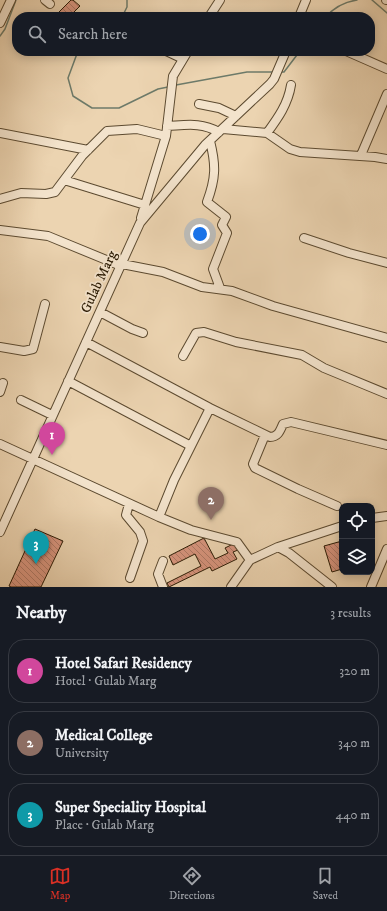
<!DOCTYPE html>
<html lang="en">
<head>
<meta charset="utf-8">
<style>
	:root { --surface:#171b24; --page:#20242c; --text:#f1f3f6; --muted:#9ea1a6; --line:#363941; --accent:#d93025 }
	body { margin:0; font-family:"IM FELL DW Pica",serif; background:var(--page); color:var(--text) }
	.controls { position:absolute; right:12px; bottom:12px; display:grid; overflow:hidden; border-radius:8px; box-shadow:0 2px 10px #0003 }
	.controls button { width:36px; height:36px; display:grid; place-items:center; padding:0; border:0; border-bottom:1px solid var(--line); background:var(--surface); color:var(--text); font:20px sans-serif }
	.you { position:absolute; left:200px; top:234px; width:14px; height:14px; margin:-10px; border:3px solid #fff; border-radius:50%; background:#1a73e8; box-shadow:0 0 0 6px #1a73e833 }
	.badge { display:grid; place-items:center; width:26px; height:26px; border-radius:50%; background:var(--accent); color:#fff; font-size:13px; font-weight:700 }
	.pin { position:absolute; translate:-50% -33px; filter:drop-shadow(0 1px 2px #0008) }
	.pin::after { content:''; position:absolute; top:21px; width:14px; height:12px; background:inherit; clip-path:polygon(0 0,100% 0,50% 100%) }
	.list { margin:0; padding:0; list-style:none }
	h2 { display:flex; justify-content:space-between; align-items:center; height:52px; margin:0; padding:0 16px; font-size:17px }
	h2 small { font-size:13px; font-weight:400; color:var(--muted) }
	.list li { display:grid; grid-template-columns:26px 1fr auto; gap:12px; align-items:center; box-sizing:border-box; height:64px; margin:0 8px 8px; padding:0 8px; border:1px solid var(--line); border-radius:16px }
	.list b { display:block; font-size:15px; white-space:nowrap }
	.list p { margin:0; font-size:13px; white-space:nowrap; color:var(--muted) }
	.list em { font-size:13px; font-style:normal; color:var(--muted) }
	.icon { flex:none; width:22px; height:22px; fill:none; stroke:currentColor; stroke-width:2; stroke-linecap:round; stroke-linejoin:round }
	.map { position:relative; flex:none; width:387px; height:587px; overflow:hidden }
	.search { position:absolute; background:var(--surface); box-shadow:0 2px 10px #0003; left:12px; right:12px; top:12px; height:44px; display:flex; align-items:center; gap:10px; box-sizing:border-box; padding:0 14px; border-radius:16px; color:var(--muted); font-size:15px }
	.sheet { height:268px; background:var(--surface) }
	nav { display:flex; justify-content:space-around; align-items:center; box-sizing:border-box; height:56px; border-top:1px solid var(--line); background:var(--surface); font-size:11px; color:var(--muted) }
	nav a { display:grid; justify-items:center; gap:2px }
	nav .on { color:var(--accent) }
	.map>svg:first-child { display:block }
</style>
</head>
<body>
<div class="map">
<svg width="387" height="587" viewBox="0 0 387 587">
	<defs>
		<pattern id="building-back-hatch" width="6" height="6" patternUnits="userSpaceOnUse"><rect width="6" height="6" fill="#d8957e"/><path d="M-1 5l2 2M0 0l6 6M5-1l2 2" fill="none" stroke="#af7965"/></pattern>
	</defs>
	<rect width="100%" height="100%" fill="#ecd4b1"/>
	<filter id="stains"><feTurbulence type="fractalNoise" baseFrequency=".005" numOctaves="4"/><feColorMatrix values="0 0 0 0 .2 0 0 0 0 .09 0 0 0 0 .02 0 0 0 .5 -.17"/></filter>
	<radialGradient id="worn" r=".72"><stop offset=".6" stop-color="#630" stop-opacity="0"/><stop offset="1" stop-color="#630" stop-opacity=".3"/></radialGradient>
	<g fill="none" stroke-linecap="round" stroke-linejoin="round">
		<path stroke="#6d7a69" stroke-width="1.5" d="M372,0L387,13
			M122,17L127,7V0
			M326,17C334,7 344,2 357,0
			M0,36L5,29L16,0
			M78,51L68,78L73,96L92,108H119L158,89L168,87
			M280,72H284L300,51
			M176,85L247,72H274"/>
	</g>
	<path fill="url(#building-back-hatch)" stroke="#2c1c05" d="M71,0H73L80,6L73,13L76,16L54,17Z
		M35,529L63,541L41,587H11L9,586Z
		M204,538L215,559L228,553L225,548L235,543L238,550L233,552L237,559L212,571L210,567L169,587L167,583L201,566L195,554L173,565L169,556Z
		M342,541V569L332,572L324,546Z"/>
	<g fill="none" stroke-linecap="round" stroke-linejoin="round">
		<defs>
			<path id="minor" d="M45,0L50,4
				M386,0H387
				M209,17L220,0
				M299,17L306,0
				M0,23L11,0
				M166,51L183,59
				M346,51L387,69
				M199,104L219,108L236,116
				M167,126C187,125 201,122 219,132
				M223,129L267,133L290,149L300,152L375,157L387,159
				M0,133L88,150
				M267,133C278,118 288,104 291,85
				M210,141C216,165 216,178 207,202L226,217L222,225L227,233L213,269L220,288
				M361,155L387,94
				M64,180L145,205
				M0,199L21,193L46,194L55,192L82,156L107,131L137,129L166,136
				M141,218L166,136L173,76L188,51
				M0,230L48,236L121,266
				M304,238L349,253L387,263
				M122,264L163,272L202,287L232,291L273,306L387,338
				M100,312L132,329L143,333
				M86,342L210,408L270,437C278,437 280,431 283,424L291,422L387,445
				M0,347L24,351L33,349L45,304
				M183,356L196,333L204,332L236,342L302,355L324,368L387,394
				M68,381L191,446
				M0,392L3,383
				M21,400L52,415
				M265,435L253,464L255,468L298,489L337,506
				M0,444L159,517L191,530L237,542L250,560
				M129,504L126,515L140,532L143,541L130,578
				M159,517L174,480L210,408
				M372,518L387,516
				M0,532L140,223L205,145L270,84L274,79L286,51
				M278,547L342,526
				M163,561L158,574L163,587
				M231,587L250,560L278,547L289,553L332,587
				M371,587L387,549"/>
		</defs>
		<use href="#minor" stroke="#5c4a30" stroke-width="10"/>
		<use href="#minor" stroke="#f3e3cc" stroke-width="8"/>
	</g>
	<g text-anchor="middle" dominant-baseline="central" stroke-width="3.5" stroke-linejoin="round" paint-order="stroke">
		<g font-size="14" fill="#2c1c05" stroke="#f3e3cc">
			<text transform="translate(99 282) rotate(-65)">Gulab Marg</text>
		</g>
	</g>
	<rect width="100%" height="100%" filter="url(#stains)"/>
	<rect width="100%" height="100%" fill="url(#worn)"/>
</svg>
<div class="controls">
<button><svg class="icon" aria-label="locate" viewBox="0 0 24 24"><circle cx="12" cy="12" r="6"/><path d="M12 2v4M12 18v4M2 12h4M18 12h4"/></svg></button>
<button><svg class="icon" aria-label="layers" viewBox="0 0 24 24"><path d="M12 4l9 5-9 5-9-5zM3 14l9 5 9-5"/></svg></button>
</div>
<div class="you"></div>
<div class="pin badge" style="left:52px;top:455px;background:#d1479c">1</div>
<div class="pin badge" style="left:211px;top:520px;background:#8d6e63">2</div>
<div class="pin badge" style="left:36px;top:564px;background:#0f9aa8">3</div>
<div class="search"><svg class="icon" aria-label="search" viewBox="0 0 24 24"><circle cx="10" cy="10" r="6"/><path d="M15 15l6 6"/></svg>Search here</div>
</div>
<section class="sheet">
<h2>Nearby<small>3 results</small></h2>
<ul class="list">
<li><span class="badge" style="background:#d1479c">1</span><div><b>Hotel Safari Residency</b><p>Hotel · Gulab Marg</p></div><em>320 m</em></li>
<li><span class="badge" style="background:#8d6e63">2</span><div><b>Medical College</b><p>University</p></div><em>340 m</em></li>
<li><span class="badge" style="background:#0f9aa8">3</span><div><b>Super Speciality Hospital</b><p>Place · Gulab Marg</p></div><em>440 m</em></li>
</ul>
</section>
<nav>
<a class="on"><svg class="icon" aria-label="map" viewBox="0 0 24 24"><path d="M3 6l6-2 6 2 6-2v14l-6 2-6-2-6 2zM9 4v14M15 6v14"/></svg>Map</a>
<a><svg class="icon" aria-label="directions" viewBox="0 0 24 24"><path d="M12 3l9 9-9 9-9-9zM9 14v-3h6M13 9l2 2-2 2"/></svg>Directions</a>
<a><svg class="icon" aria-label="saved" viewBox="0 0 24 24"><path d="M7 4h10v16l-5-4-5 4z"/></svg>Saved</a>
</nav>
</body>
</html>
